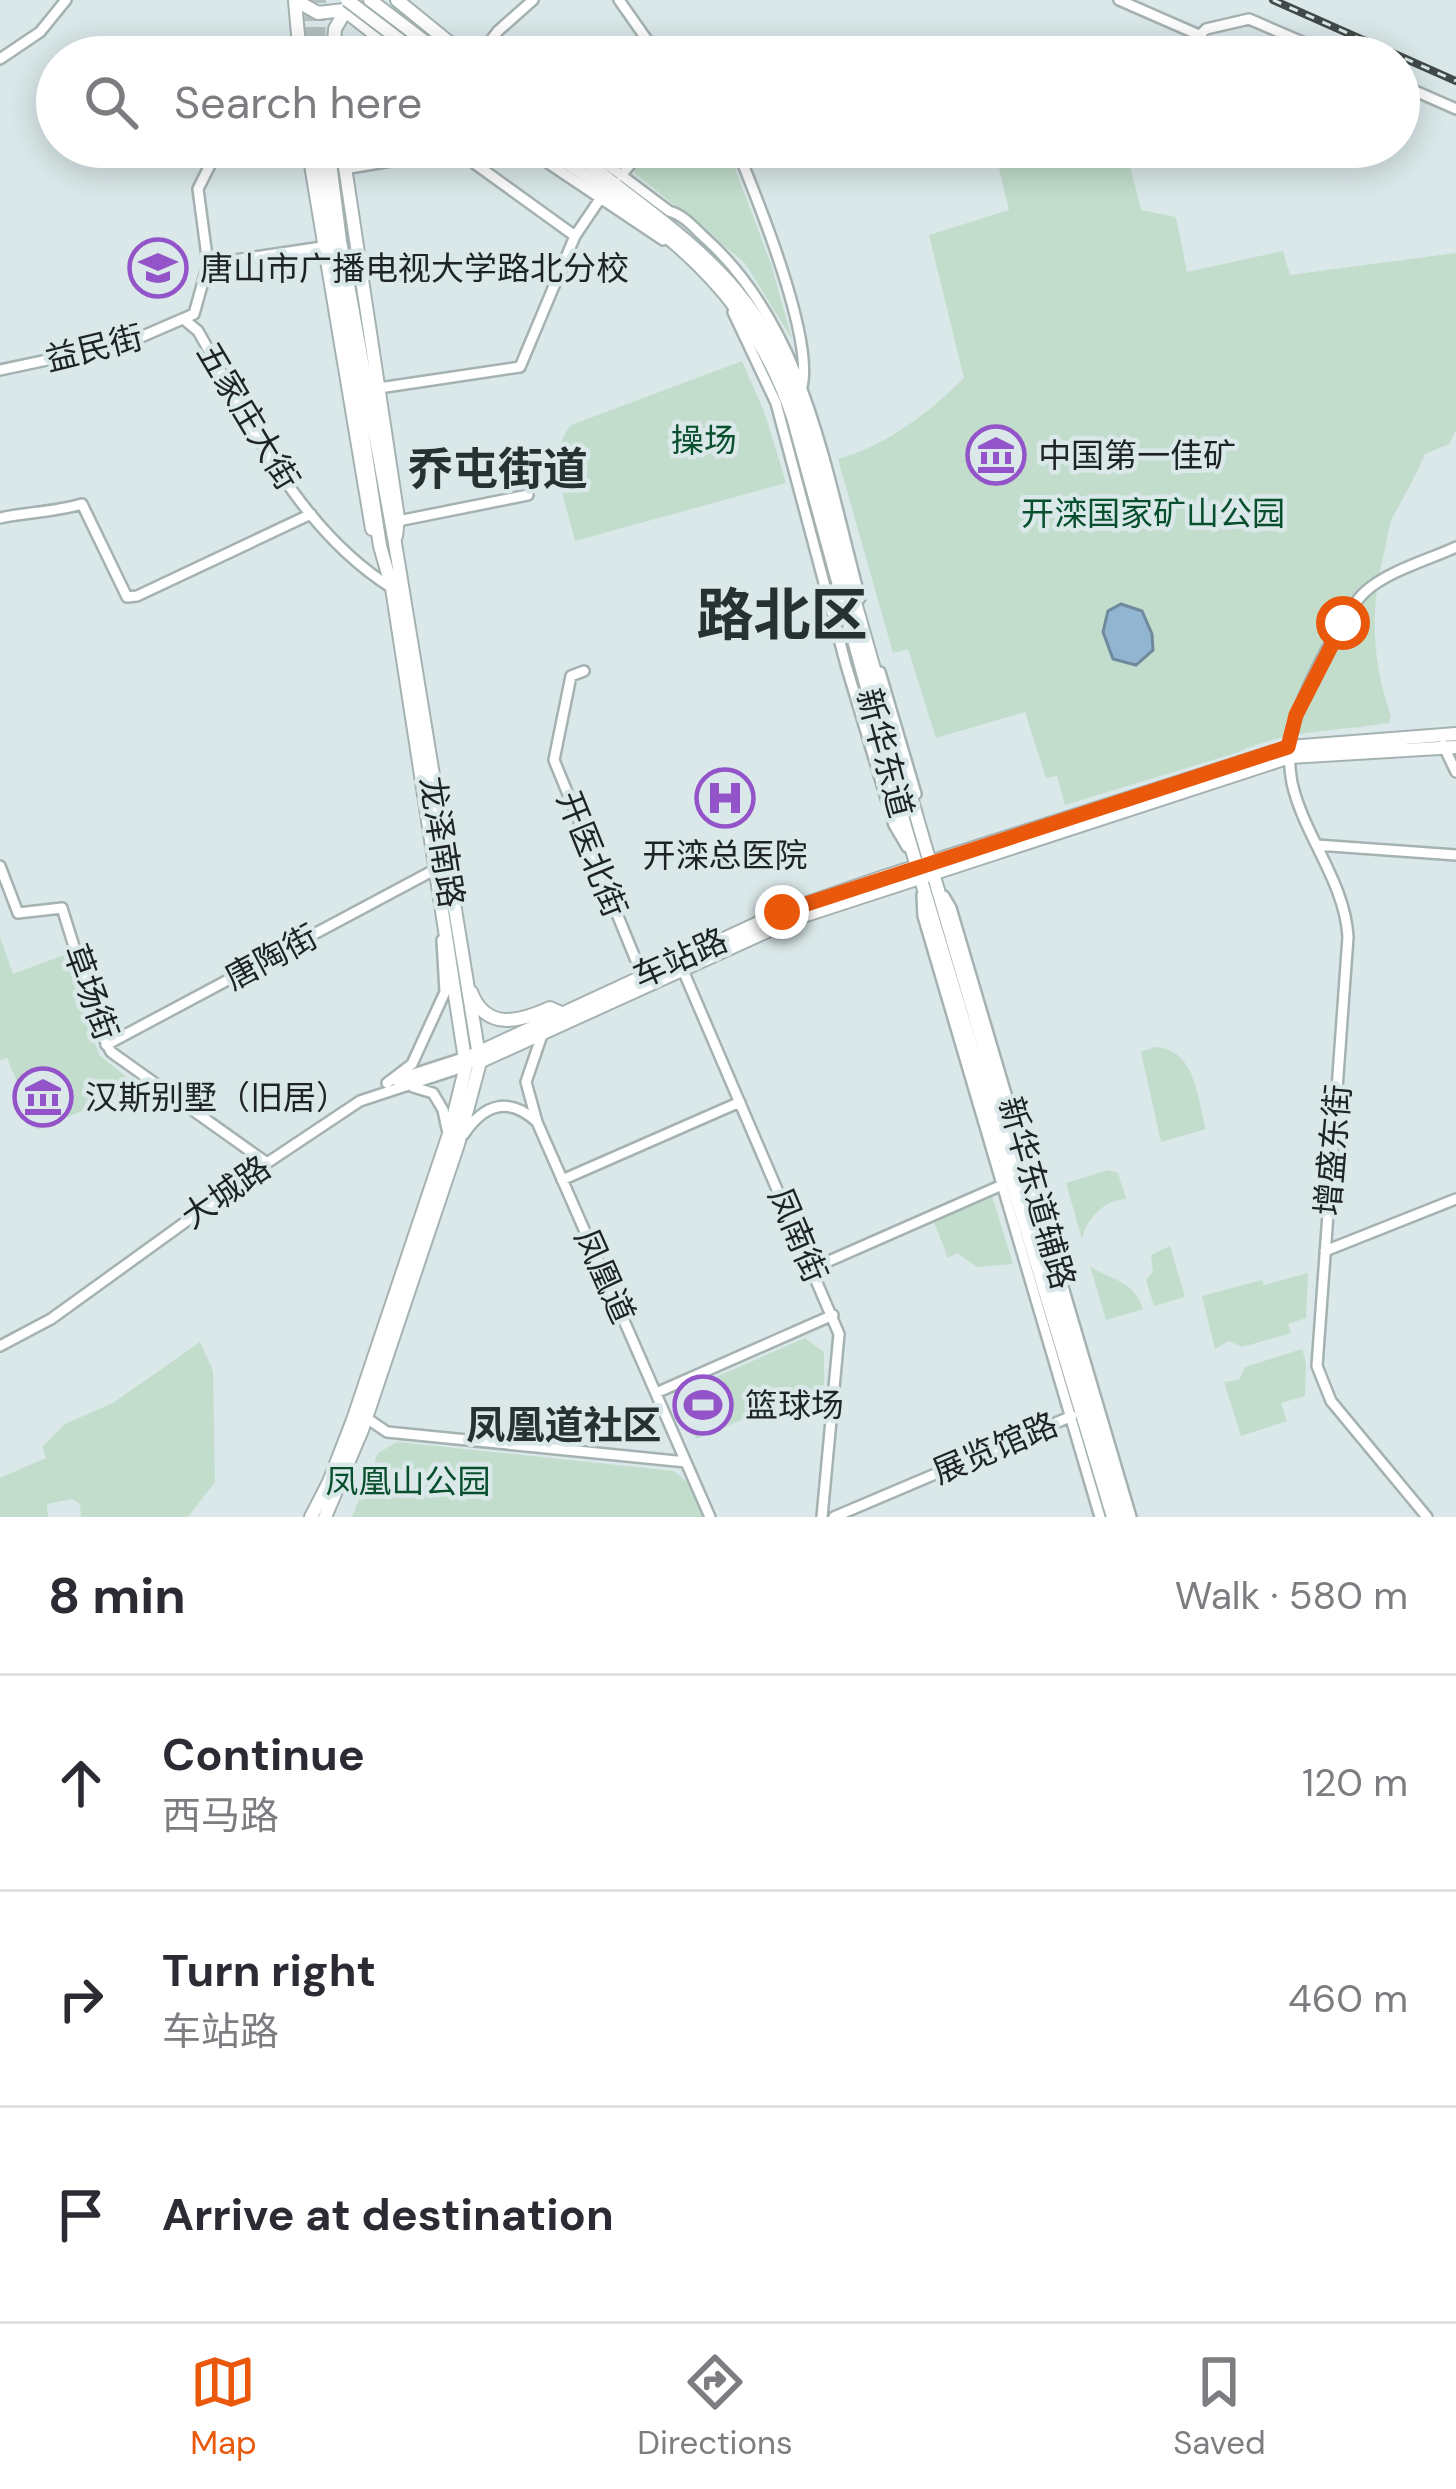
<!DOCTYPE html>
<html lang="en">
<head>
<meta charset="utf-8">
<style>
	:root { --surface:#fff; --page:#f2f2f3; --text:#2b2b33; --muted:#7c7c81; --line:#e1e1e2; --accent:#ea580c }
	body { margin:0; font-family:"DM Sans","Noto Sans SC",sans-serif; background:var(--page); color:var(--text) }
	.stop { position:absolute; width:36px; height:36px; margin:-27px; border:9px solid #ea580c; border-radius:50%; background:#fff }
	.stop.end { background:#ea580c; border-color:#fff; box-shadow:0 3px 12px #0008 }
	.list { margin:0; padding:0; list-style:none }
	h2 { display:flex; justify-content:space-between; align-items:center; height:156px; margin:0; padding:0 48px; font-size:51px }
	h2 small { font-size:39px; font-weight:400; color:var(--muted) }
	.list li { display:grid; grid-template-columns:78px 1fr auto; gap:36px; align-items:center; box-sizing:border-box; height:216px; padding:0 48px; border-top:3px solid var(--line) }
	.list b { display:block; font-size:45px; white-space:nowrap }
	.list p { margin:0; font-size:39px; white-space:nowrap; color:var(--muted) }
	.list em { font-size:39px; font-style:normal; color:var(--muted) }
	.icon { flex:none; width:66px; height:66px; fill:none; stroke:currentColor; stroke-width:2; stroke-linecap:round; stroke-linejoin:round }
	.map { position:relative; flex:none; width:1456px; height:1517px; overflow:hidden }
	.search { position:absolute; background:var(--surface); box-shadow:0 6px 30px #0003; left:36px; right:36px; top:36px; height:132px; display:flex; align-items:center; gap:30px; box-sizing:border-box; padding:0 42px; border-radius:66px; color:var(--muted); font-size:45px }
	.sheet { height:804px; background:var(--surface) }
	nav { display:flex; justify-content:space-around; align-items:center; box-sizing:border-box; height:168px; border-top:3px solid var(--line); background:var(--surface); font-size:33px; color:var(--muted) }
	nav a { display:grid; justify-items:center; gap:6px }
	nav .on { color:var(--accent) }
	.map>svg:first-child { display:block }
</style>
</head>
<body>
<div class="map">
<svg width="1456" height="1517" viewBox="0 0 1456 1517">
	<rect width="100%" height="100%" fill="#dae8e9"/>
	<path fill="#c2ddcb" d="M652,147H727L771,264L792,339L745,263L636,174L634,170Z
		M994,147H1125L1141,210L1176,217L1187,272L1283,251L1290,275L1456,253V430L1449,444L1425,454C1416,475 1406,493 1395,513C1389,523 1387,538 1385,549C1370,607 1371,660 1391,716L1389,723C1339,731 1285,730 1239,752L1065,805L1057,776L1046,778L1025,712L936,738L908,649L893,653L838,459C888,445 927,414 964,378L929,235L1009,210Z
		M742,361L765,414L786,483L575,541C567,505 545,457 571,425Z
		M0,937L13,974L64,955L99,1055L139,1087L37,1130L7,1058L0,1060Z
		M1155,1047C1196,1049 1197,1098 1206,1129L1161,1142L1141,1052Z
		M1108,1170L1118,1173L1126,1199C1104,1200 1087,1218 1082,1239L1066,1183Z
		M992,1196L1013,1264L977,1267L957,1253L948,1258L934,1222Z
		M1170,1246L1185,1297L1154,1306L1146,1280L1153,1272L1151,1255Z
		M1090,1266C1112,1281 1134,1280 1143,1309L1106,1320Z
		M1308,1273L1306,1318L1288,1324L1291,1333L1242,1347L1229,1341L1215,1349L1202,1296L1262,1280L1264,1285Z
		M805,1338L824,1352V1385L696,1439L677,1394Z
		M200,1342L213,1371L215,1482L188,1517H81L80,1504L72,1499L47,1504L48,1517H0V1478L46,1458L42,1447L65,1424L113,1403Z
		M1302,1349L1306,1362L1305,1396L1281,1403L1287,1421L1241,1436L1224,1382L1239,1380L1245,1367Z
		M397,1442L674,1471L687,1482L703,1517H352L378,1453Z"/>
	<path fill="#92b5d1" stroke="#6f899d" stroke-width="3" d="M1121,604L1142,611L1152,634L1153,650L1136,665L1113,659L1103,632L1108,611Z"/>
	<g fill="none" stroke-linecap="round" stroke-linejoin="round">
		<path stroke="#b4c1c1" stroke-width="12" stroke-dasharray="12 6" stroke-linecap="butt" d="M310,57L311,0
			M319,57L320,0"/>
		<defs>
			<path id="minor" d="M619,0L659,57
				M1119,0L1199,35
				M478,57L498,31L533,0
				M865,57C896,51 922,47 953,57
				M1179,57L1206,29L1249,19L1337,57
				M0,59L40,32L66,0
				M1399,84L1456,109
				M584,147L669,211C684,215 694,228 705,238C806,328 826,474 860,598
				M736,147C757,198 814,337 802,387
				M548,163L663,240
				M344,169L456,150L575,236
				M621,176L644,147
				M208,264L322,247
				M733,312L776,403L846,665L894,825L907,847
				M186,321L198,331C251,424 298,529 392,588
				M0,370L127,343L194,314L208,264L198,189L219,147
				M379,388L520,367L575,236L604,193
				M0,518C28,512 55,512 82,504L127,597L137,596L311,514
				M398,521L528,495
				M584,671L571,676L554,760L642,975
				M880,672L916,794
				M1443,745L1456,772
				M1317,845L1456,855
				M0,866L18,913L62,908L101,1033L111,1052L267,1163
				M922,895L923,916L1100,1517
				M944,896L951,908L1131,1517
				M682,968L839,1334L822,1517
				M543,1032L526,1082L537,1122L710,1517
				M106,1045L436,869
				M395,1080L466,1057
				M387,1083L412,1064L445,992L442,940
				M413,1087L433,1093L443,1110L447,1129
				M464,1134C484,1104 509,1096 537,1122
				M562,1180L740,1102
				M1325,1251L1456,1199
				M813,1268L1002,1185
				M0,1346L51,1319L267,1163L360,1101L466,1066
				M656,1393L833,1315
				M362,1415L387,1432L686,1462
				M834,1517L1072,1416
				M1427,1517L1331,1401L1317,1366L1348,937C1345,882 1304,836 1292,783C1290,772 1289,757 1289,746C1290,715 1342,612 1366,591C1388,571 1428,560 1456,547"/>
			<path id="major" d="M295,0L318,13L344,10L404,57
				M370,0L445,57
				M397,0L467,57
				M295,1L300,57
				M333,57L335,29L347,8
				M308,147L372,529
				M342,147L398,518L396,536
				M526,147L556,163
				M544,147C655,224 748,282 793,417L906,830L1113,1517
				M567,147C588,161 606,178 626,193C717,262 769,308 804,421C906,788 1015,1152 1123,1517
				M471,992C486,1031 519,1022 550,1008L559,1012
				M473,1055L782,912L883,877L1289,747L1456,734
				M477,1063L794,919L1290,757L1456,747
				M311,1517L329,1482L353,1420L449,1134L466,1066L392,588L380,546L319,147
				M325,1517L362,1430L458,1144L480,1062L395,543L340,241L328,147"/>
		</defs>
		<use href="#minor" stroke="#a5b2b2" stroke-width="14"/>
		<use href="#major" stroke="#a5b2b2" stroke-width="16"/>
		<use href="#minor" stroke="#fff" stroke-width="9"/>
		<use href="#major" stroke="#fff" stroke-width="12"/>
		<defs>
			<path id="rail" d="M1273,0L1456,81"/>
		</defs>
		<use href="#rail" stroke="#424949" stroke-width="8"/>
		<use href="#rail" stroke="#dae8e9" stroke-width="3" stroke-dasharray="9" stroke-linecap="butt"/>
		<defs>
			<path id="major-bridge" d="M347,0L422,57"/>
		</defs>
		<use href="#major-bridge" stroke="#a5b2b2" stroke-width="16" stroke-linecap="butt"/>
		<use href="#major-bridge" stroke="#fff" stroke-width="12"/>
	</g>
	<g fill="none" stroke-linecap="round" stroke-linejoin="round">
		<path stroke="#ea580c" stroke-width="15" d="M782,912L1288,747L1296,715L1343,623"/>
	</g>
	<defs>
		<symbol id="university-ring" viewBox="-11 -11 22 22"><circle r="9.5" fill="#dae8e9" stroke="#9353c9" stroke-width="1.5"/><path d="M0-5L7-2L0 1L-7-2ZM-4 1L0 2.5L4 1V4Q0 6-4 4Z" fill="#9353c9"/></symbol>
		<symbol id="museum-ring" viewBox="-11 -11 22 22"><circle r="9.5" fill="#dae8e9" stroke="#9353c9" stroke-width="1.5"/><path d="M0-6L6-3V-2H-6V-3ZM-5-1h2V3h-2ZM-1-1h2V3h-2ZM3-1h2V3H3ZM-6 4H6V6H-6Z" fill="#9353c9"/></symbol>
		<symbol id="hospital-ring" viewBox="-11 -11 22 22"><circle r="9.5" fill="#dae8e9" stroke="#9353c9" stroke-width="1.5"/><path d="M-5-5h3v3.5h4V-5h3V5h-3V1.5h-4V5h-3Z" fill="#9353c9"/></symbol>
		<symbol id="stadium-ring" viewBox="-11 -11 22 22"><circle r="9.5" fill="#dae8e9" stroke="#9353c9" stroke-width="1.5"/><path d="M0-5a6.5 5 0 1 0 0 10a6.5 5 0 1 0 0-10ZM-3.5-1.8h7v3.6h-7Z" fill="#9353c9"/></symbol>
	</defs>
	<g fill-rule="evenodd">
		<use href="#university-ring" x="125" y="235" width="66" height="66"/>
		<use href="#museum-ring" x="963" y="422" width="66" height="66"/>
		<use href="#hospital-ring" x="692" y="765" width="66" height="66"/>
		<use href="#museum-ring" x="10" y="1064" width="66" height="66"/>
		<use href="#stadium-ring" x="670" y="1372" width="66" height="66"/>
	</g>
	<g text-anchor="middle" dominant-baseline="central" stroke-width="9" stroke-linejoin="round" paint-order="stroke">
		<g font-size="33" fill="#1e2323" stroke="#dae8e9" text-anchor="start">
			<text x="200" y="268">唐山市广播电视大学路北分校</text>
			<text x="1038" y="455">中国第一佳矿</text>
			<text x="725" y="855" text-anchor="middle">开滦总医院</text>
			<text x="85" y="1097">汉斯别墅（旧居）</text>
			<text x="745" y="1405">篮球场</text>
		</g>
		<g font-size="33" fill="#1e2323" stroke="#dae8e9">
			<text transform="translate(94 348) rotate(-14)">益民街</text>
			<text transform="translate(248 416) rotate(59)">五家庄大街</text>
			<text transform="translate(885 753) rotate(75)">新华东道</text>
			<text transform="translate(442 842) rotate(81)">龙泽南路</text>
			<text transform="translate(592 854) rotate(68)">开医北街</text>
			<text transform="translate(271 957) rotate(-28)">唐陶街</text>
			<text transform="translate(680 958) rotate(-24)">车站路</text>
			<text transform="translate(91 992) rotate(70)">草场街</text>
			<text transform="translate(1333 1150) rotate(-85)">增盛东街</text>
			<text transform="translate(226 1192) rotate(-35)">大城路</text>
			<text transform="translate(1037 1193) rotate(74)">新华东道辅路</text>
			<text transform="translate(798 1235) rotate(67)">凤南街</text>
			<text transform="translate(605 1276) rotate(66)">凤凰道</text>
			<text transform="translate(995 1448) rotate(-23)">展览馆路</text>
		</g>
		<g font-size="33" fill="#084f2e" stroke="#dae8e9">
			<text x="704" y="440">操场</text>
			<text x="1153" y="513">开滦国家矿山公园</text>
			<text x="408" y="1481">凤凰山公园</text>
		</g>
		<g font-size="39" font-weight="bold" fill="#273132" stroke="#dae8e9">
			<text x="564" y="1425">凤凰道社区</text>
		</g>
		<g font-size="45" font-weight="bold" fill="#273132" stroke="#dae8e9">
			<text x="498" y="469">乔屯街道</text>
		</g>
		<g font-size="57" font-weight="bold" fill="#273132" stroke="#dae8e9">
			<text x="782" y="615">路北区</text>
		</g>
	</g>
</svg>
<div class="stop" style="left:1343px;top:623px"></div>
<div class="stop end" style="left:782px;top:912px"></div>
<div class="search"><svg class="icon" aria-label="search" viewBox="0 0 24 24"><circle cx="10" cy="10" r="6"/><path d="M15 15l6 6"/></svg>Search here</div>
</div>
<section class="sheet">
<h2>8 min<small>Walk · 580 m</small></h2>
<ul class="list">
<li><svg class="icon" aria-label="ahead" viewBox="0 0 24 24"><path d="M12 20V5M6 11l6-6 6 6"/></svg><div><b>Continue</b><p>西马路</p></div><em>120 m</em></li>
<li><svg class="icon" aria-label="right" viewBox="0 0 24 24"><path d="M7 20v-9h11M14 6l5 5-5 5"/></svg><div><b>Turn right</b><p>车站路</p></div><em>460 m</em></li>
<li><svg class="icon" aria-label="arrive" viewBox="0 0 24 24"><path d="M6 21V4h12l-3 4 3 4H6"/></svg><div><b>Arrive at destination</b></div></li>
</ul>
</section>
<nav>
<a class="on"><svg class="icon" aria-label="map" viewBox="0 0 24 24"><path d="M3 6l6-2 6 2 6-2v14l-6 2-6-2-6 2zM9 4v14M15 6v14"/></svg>Map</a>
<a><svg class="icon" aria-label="directions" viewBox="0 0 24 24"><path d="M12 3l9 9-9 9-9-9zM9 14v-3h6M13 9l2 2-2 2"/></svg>Directions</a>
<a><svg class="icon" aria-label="saved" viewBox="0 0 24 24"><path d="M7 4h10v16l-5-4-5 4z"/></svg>Saved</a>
</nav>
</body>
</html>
